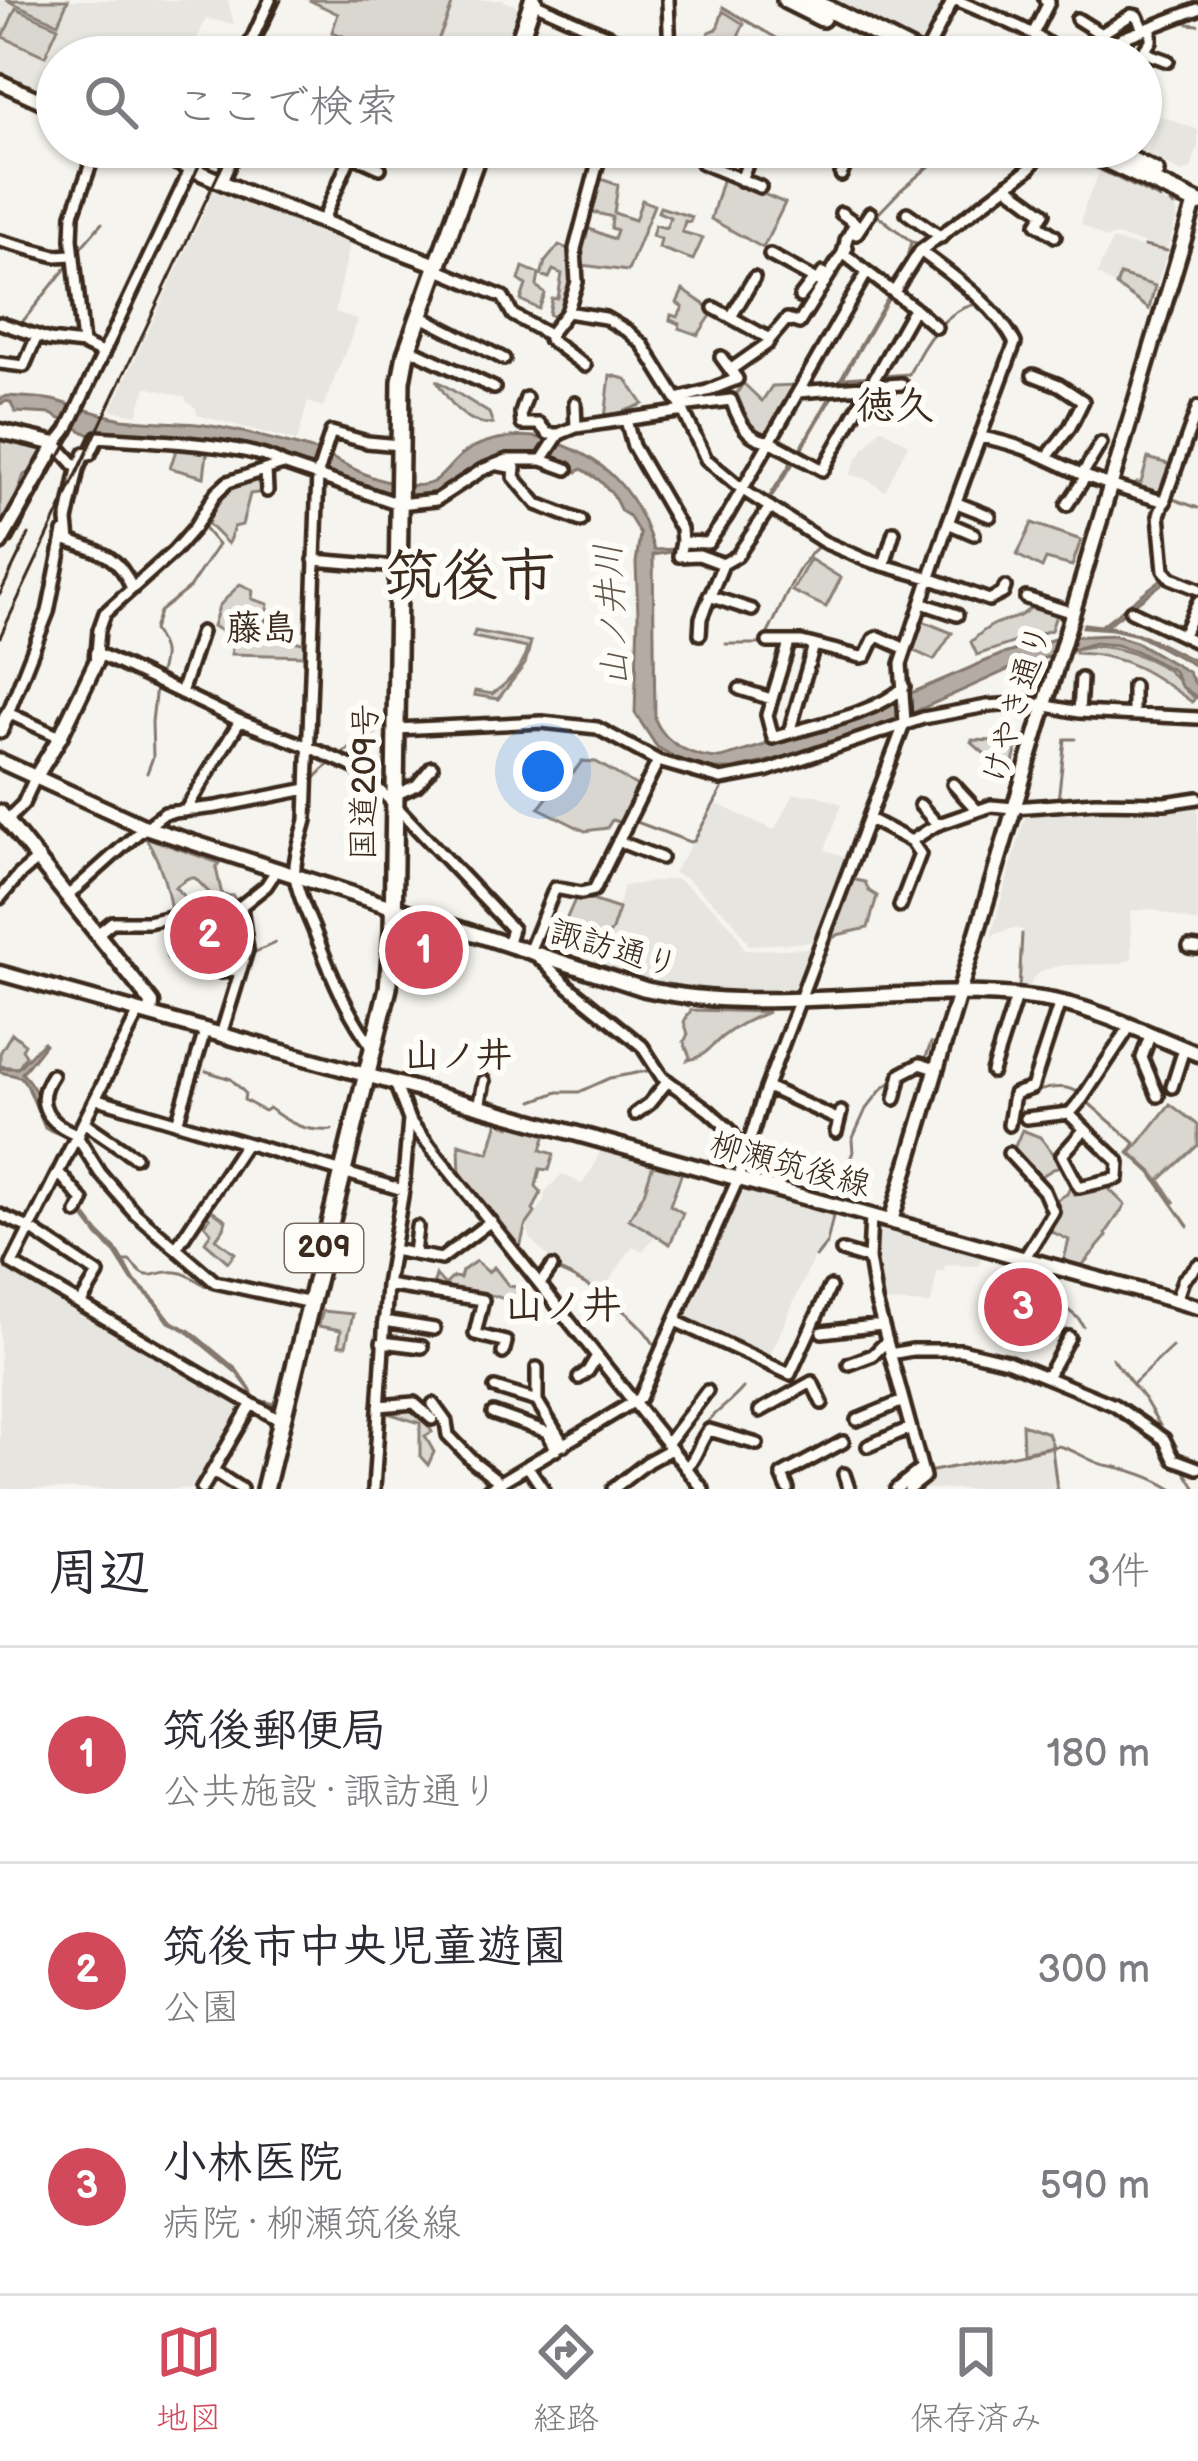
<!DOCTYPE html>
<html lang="ja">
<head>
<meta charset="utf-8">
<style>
	:root { --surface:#fff; --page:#f7f7f7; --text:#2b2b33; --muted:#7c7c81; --line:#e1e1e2; --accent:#d1495b }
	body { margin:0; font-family:"Balsamiq Sans","Klee One",sans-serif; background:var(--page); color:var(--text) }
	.you { position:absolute; left:543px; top:771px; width:42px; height:42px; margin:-30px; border:9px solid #fff; border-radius:50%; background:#1a73e8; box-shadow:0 0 0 18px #1a73e833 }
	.badge { display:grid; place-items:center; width:78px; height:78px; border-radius:50%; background:var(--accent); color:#fff; font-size:39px; font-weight:700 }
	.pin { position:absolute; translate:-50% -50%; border:6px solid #fff; box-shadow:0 3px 12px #0006 }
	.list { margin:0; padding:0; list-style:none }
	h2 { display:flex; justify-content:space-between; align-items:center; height:156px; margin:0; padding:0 48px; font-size:51px }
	h2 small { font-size:39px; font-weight:400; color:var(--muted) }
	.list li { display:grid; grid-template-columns:78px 1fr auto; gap:36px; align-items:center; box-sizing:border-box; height:216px; padding:0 48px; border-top:3px solid var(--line) }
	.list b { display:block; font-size:45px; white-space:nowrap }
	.list p { margin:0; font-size:39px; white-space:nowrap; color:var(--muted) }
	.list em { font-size:39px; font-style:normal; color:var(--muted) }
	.icon { flex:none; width:66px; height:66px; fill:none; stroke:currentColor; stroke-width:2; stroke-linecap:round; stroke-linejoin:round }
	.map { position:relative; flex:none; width:1198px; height:1489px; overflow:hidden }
	.search { position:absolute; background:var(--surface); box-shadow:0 3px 9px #0004; left:36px; right:36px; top:36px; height:132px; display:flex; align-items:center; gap:30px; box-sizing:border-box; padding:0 42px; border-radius:66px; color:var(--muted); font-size:45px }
	.sheet { height:804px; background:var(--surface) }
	nav { display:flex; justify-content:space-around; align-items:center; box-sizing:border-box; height:168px; border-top:3px solid var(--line); background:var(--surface); font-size:33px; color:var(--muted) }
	nav a { display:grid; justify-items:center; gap:6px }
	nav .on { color:var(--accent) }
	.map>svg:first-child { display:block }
</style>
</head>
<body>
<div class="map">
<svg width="1198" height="1489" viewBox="0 0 1198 1489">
	<rect width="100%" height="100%" fill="#f5f4ee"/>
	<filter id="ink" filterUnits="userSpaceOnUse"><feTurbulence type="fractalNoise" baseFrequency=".00833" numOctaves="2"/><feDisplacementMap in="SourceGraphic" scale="24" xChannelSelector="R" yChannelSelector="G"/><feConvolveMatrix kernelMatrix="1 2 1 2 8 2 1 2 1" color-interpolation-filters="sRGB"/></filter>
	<g filter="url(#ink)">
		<path fill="#e7e5df" d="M0,0H228L234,24L206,19L189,57H57V102L0,76Z
			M304,0H502L518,7L505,57H393L330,33L336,14Z
			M834,0H949L925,47Z
			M1161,116L1198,130V146L1191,169L1182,172L1146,155Z
			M1100,171L1174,207L1178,214L1167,250L1122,237L1112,236L1107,239L1081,224L1085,205Z
			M216,186L351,239L335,312L358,320L323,407L308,402L297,441L197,415L196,408L186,401V397L146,387L137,415L111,410Z
			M1112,240L1167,253L1149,309L1097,274Z
			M881,428L908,444L885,491L864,478L850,475L858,457Z
			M794,794L816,795L842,804L825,850L847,857L815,942L749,945L732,919L687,879L673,873L717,804L774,830Z
			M1198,803V923L1151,909L1130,911L1132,959L1119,964L1065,965L1043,970L1033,978L1029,990H1020L1023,930L1013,928L991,936L1027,811H1054L1055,807Z
			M672,879L679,880L715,909L734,929L745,950L813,948L798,989L740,991L695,988L654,981L594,962L603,942L612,930L624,886Z
			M601,1149L653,1163L644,1193L628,1219L654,1237L643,1251L633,1246L601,1293L551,1266L553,1262L531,1240L527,1226L544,1202L545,1192L562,1174L582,1184L594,1166Z
			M745,1189L832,1213L825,1244L814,1257L768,1360L682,1322L737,1195Z
			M874,1224L982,1254L979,1266L945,1265L944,1271H937L931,1304L882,1302L875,1273L872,1246Z
			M0,1263L241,1403L243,1412L198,1489H0Z
			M1051,1448L1056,1489H912L927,1473Z"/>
		<path fill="#dad6d0" stroke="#8a8077" stroke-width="3" fill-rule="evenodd" d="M6,0H68L58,23Z
			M309,0H454C448,14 443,34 434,46C416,71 356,40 332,32L338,14Z
			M16,8L58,27L45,56L3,37Z
			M723,11L744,24L728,57H710L709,32L717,29Z
			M723,177L785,203L763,248L711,219Z
			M598,178L618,185L614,213L635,220L642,200L654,205L628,271L582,265L580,248L585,227L614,239L617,230L611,228L612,217L589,211Z
			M660,207L692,217L690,222L685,221L682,232L703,238L693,260L659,248L661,239L652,236L655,225L666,228L670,217L658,212Z
			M559,245L572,251L576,281L559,321L549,314L552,299L558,298L562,274L553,270L549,278L541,275L545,262Z
			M523,267L539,274L537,286L545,294L539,309L521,300L526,285L519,280Z
			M1120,275L1155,286L1149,309L1116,286Z
			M683,290L714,311L698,335L679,328L680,324L670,320L671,315L678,317L683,307L677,303Z
			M610,375L626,379L643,404L605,419Z
			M436,380L489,413L493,424C463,425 449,401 436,380Z
			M743,383L762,401L772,386L796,385L765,437L748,428L733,400Z
			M4,441L43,450L30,473L24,475L15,500L0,526V442Z
			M176,450L207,453L204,477L170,468Z
			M1148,458L1175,466L1165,494L1155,497L1135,490L1137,483H1141Z
			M262,474L264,492L250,494L242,525L234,527L228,544L208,524C220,490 229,486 262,474Z
			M1032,523L1081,540L1072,566L1046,559L1042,568L1017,555Z
			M810,559L841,578L826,607L792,591Z
			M240,584L253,590L252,599L268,604L263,635L308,644L307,656L231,654L234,639L213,626L219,606Z
			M1030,608L1056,615L1051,630L977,655L971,642C978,635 986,628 995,624C1008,618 1019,620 1030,608Z
			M920,620L952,633L934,660L910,649Z
			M475,631L531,642L525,664L498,699L474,695L475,691L492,694C508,683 524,666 527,648L473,637Z
			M1092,646C1118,647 1156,657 1175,677C1183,686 1184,691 1195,698L1192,702C1152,673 1125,654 1075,653V649Z
			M972,740L1018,742L1010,776L971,742Z
			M582,761L596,762L641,788L623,823L612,820L607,828L585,831L539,808L564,776L574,772Z
			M145,837L219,863L216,868L222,895L233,896L239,905L245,951C224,981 209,965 180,954L176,950C172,911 167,870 145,837ZM188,878H195L222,906L209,916L203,917L175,887Z
			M852,875L855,880L865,882L869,891L877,896L868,928L837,935L829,941Z
			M577,895L619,909L612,930L602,944L562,929Z
			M691,1010L769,1012C754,1017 735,1027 722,1037C709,1048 705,1057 688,1060L690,1057L684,1042L688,1034L684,1022Z
			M12,1033L25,1044L22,1049L26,1055L18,1068L0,1066V1053Z
			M1170,1104L1198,1125V1145L1160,1180L1175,1203L1152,1172L1131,1153Z
			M498,1121L510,1127L512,1125L546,1134L541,1150L554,1154L549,1170L540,1169L536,1186L541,1193L533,1210L535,1213L525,1227L519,1252L460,1178L459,1144L489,1153Z
			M1022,1130L1040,1137L1062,1164L1036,1179L1012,1153Z
			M653,1164L682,1172L670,1205L683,1213L670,1244L629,1219L644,1193Z
			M1071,1185L1076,1195L1110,1186V1190L1125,1205L1106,1233L1107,1236L1080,1268L1063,1263L1069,1240L1046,1229L1053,1202L1067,1194Z
			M206,1206L226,1220L224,1228L216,1239L235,1253L228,1262L205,1242L211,1232L204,1224L210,1218L201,1212Z
			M476,1261L488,1272L494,1267L509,1286L515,1287L523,1295L518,1305C491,1291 464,1291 433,1286L436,1275L445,1285L453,1277L460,1278L462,1271Z
			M323,1311L353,1314L346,1345H339L341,1330L318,1326Z
			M411,1405L423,1415L432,1432L425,1436L434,1452L428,1465L420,1456V1423L384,1412V1407Z
			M1022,1424L1048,1433L1053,1446L1023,1452Z"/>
		<path fill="#b4aca4" stroke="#84786e" stroke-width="3" d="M911,242L904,272L796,459L734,554L720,559L677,551L653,555L655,719C665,745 695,758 721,758L846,721L1000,655L1061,637L1114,635L1136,642L1188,672L1198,688V698L1181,686L1174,671L1136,651L1116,645L1094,643L1012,668L870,732L807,752L734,769H702L689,765L657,747L635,713L638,614L636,563L640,534L629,516L621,511L612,493L599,480L582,469L577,472L552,459L521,454L478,467L439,495L421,499L390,498L210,444L88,434L51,414L15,412L11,403L7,401L0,404V399L7,396C22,397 38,397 52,400C76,406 99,415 123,419C147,422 172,422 196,424C227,427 257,435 286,443C300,447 317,450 330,457C356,470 376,482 406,485C438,488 438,477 458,458C478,439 519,432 545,439C605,456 637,491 654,550L700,548L725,556L736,549L798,452L903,272Z
			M1198,415V425L1166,515L1171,572L1168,579L1106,626L1145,636L1198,663V667L1137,635L1112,629L1083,627L1084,624L1101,626L1167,575L1163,516Z
			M43,1042L45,1044L22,1073C43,1094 39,1116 62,1135L45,1128L27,1085L21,1077L0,1072V1068H18Z
			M73,1199L98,1232L118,1252L135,1281L155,1300L171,1321L190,1331L236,1369L251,1390L254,1399L275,1404V1407L252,1401L250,1390L237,1373L185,1330L169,1322L153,1300L132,1280L115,1253L98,1236L71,1200Z"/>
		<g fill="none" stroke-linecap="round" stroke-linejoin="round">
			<path stroke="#84786e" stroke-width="3" d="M723,7L778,39L816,53L824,54L840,47L871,55
				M1188,24L1198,25
				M1053,147L1160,199
				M999,184L1034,155L1037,147
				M978,202L990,192
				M1170,204L1175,206
				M922,244L912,242L877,215L901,190L952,147
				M1144,246L1167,251
				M77,252L102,223
				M907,284L921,261H927
				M19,326L70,263
				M882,376L909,374C923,345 944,309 978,304
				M845,378L873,376
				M1173,499L1198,508
				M726,644H762C782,612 791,569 820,545
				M159,677C165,654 166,651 153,630L159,612L189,588L218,545L201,525
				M339,755L386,726
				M147,773L153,757L152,722L156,686
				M312,781L331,762
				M1058,801L1065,739H1075
				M952,815L967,809
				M634,821L690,842L694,841L722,789
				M912,834L928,824
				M251,954L275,943
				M983,988H1005
				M1012,989H1019L1022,934
				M924,1063L931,1043
				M206,1071L231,1079L245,1093L244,1100L264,1111L269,1108C290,1124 306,1132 332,1130
				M1025,1095C1041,1090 1064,1082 1079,1093
				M1085,1100L1135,1143L1129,1153L1151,1173L1188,1226
				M533,1101L558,1092H579L610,1078L652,1070
				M840,1198L848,1164L853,1152L852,1140L866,1109L882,1089L895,1079
				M816,1257L827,1243L833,1216
				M122,1261H130C151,1287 152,1269 177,1272C187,1273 198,1281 206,1286L209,1283
				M555,1269C588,1283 640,1316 656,1348
				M1051,1296L1079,1319L1083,1326
				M1112,1358L1145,1400L1165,1434
				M1134,1383L1172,1347
				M1052,1449L1057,1489
				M693,1450C703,1415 723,1412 743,1388
				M1181,1465L1196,1489
				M928,1472L1058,1446C1075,1449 1089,1462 1105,1465C1129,1469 1151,1476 1172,1489"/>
			<defs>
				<path id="street" d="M668,0L670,57
					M956,0C992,16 1036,29 1064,57
					M532,2L655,57
					M1077,19L1101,34L1131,15L1137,16L1143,30
					M1151,27V41L1143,52L1168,61
					M1033,34L1049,2L1045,0
					M244,57L270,0
					M294,57L295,54L304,57
					M924,57L953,0
					M1073,57L1198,9
					M97,147L73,214L72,239L83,344L104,354
					M923,147L926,149
					M875,155L878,147
					M784,159L788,147
					M702,163L760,187
					M841,175L854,147
					M741,180L749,159
					M221,182L238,147
					M1007,186L1044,213L1037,224L1055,236
					M841,213L855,223L846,240
					M907,213L941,237
					M322,222L351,155L380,168
					M856,234L870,213
					M0,241L56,256L72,255
					M847,248L843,253L867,272
					M770,255L818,281L823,273
					M436,269L503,297L513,315L549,335L567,312L605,318L629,332L643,345L681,406L706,459L743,490L824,542L866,560L929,578L989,600L1003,593L1005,587
					M894,292L920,251L1029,169L1045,147
					M800,297L814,279
					M714,308L770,339L787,319L799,323L843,253L847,238
					M914,308L936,327
					M567,312L577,282L575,249L602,147
					M420,316L504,359
					M731,317L754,278
					M0,323L49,340L83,344
					M549,335V339L585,366
					M408,348L494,388
					M0,363L24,366L37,336
					M730,370L767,344L770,339
					M1033,375L1059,385L1083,401L1070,427L1048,456
					M798,392L901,384
					M526,398L521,413L522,424H539L548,434H559
					M677,399L707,391L737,379L721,357
					M575,403L576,427
					M1198,407L1159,515L1164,570L1171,578L1198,589
					M626,420L633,446L681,529L682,542L708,543L727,516L770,441L823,470L914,308L867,272L770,441C746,440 739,420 731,400L681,406
					M981,437C1024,445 1044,457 1081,474C1108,486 1137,493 1165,502
					M542,460L559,434L576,427L684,411
					M499,465L515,468L514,477L537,504L581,521
					M78,469L85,453L90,454L98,437C144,441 246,442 283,464
					M266,470L267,491
					M1082,475L1101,443
					M957,503L990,516
					M1067,505L1086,476
					M948,523L974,534
					M682,542L679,556L699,555L723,564L701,618L700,634
					M314,560L398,567
					M723,564L737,556L770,507
					M884,565L894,532
					M131,586C118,555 99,551 69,541L67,521L78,469L56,444L67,430L201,147
					M709,596L752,610
					M1026,598L1073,613
					M922,603L957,615
					M1131,611L1198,643
					M1183,635L1198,602
					M768,642H802L861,657L866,656L874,639L879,637L906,649
					M789,643L767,715L773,738C812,725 874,715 904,687
					M740,689L771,699
					M181,693L201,632
					M1079,712L1081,679
					M1133,714V686
					M396,729L542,722L597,728L658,761L721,779L765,771L923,718L987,706L1031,703L1079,712L1198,718
					M789,733L814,645
					M60,737L8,713L48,612L64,532
					M953,784L976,809
					M395,795L417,785L432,767
					M920,805L937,824
					M185,811L240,721
					M869,819L911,841L936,825L991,806L1014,808L1095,802L1165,803L1198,798
					M7,820L23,804L35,778
					M618,841L661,858
					M71,893L137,834L165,813L216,807L307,789
					M0,898L19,875L39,858
					M900,906L920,854L911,841
					M101,931L112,922H148L170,917L174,954L221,972L241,969
					M507,945L512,929L395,805L356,768L309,747L240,721L97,653L99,630L105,613L174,551L195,527L216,493L228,482L283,464L399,504L436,500L482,470L507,460H542L567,469
					M1189,947L1198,948
					M529,952L555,888L581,893L594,890L658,761
					M535,954L568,986L642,1046L662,1077L708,1110L730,1130L744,1155
					M139,1012L12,1264L281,1421
					M221,1035L247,950L241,906L266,886L276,871
					M1148,1041L1142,1058L1158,1096
					M374,1049C347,1014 330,972 314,930C307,913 298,895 295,876C293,859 302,837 306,820L318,473L331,432L367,442L399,445
					M992,1072L1016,997
					M52,1075C32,1104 49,1124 79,1135
					M395,1083L409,1120L703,1489
					M767,1087L837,1119
					M1172,1087L1184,1049
					M98,1099L403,1190
					M895,1099L901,1074L920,1064L936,1069
					M479,1107L484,1081
					M1068,1113L1119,1162L1118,1178L1079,1187L1062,1155L1085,1129
					M635,1114L649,1104L668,1081
					M1026,1118L1070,1113L1082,1099L1129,1028
					M85,1123L135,1157
					M177,1123L205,1031
					M1009,1125L1014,1094L1032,1088L1060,1002
					M836,1132L841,1112
					M78,1138L100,1173L135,1213L215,1282L311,1303
					M1009,1153L1044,1191L1053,1212L1024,1259
					M59,1173L83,1201L77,1213
					M0,1215L29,1228L98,1274L80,1304
					M871,1216L869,1259L876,1301L924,1477L909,1489
					M177,1247L245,1144
					M393,1250L441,1259L491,1221
					M842,1251L869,1259
					M414,1254L417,1227
					M540,1284L552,1267
					M387,1285L483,1300L475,1334L506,1342L503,1353
					M1176,1301L1183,1280L1198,1265
					M384,1321L434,1329
					M675,1321L790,1374L830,1287
					M822,1332L882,1325
					M382,1342L422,1347
					M890,1354L912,1350H961L1007,1361L1114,1405L1164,1439L1174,1459L1198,1468
					M849,1364L873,1355L886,1342
					M1047,1377L1069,1337
					M579,1378L588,1371L597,1356
					M495,1388L537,1401L564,1445
					M537,1401V1368
					M433,1404L446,1422L448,1435L473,1461L501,1483
					M379,1406L414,1403L432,1419
					M760,1411L812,1382L822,1403
					M493,1413L547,1432L556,1450
					M857,1420L903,1401
					M667,1444L707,1391
					M868,1446L910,1428
					M528,1467L543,1489
					M686,1468C699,1455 698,1443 709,1430L757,1444
					M213,1471L241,1489
					M844,1474L849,1489
					M202,1489L251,1405
					M374,1489L387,1285L403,1190L409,1120
					M489,1489L640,1398L738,1179L764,1094L905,722L901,664L948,523L1015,343C996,305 953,276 920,251
					M613,1489L649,1461L671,1449
					M788,1489L782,1475L843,1442
					M896,1489L921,1469"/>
				<path id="secondary" d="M0,82L57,108
					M142,147L249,194L437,265
					M0,431L56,444L0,543
					M0,731L8,713
					M0,761L145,827L645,989C776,1018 911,980 1041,999C1092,1006 1150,1035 1198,1054
					M35,778L60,737L97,660V653
					M0,812L152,1003L151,1015
					M0,973L1198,1307
					M891,1221L1195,202"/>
				<path id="highway" d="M786,0L822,18
					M810,0L923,57
					M514,57L533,0
					M1078,147L1198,203
					M1104,147L1155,172
					M265,1489L388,988L393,932L401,381L406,354L480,147"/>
			</defs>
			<use href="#street" stroke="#3b2a1e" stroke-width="18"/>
			<use href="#secondary" stroke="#3b2a1e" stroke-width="21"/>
			<use href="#highway" stroke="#3b2a1e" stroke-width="24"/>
			<use href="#street" stroke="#fdfcf7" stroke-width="9"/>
			<use href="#secondary" stroke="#fdfcf7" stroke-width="12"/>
			<use href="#highway" stroke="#fdfcf7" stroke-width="15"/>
			<path stroke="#3b2a1e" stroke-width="3" d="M254,57L281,0
				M12,544L69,440L208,147
				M0,594L29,534
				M0,637L231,147"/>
		</g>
	</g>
	<g text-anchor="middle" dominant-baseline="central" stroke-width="12" stroke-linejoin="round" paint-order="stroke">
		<rect fill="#fdfcf7" stroke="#75695f" stroke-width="3" x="285" y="1224" width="78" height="48" rx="9"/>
		<g font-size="30" font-weight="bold" fill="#3b2a1e">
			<text x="324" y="1248">209</text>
		</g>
		<g font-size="33" fill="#3b2a1e" stroke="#fdfcf7">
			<text transform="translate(1017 704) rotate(-73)">けやき通り</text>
			<text transform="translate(365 782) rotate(-89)">国道209号</text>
			<text transform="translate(614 949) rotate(16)">諏訪通り</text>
			<text transform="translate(790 1165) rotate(15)">柳瀬筑後線</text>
		</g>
		<g font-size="36" font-style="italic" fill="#65584d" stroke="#fdfcf7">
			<text transform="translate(613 615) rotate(-93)">山ノ井川</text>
		</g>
		<g font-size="36" font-weight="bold" fill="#3b2a1e" stroke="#fdfcf7">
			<text x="262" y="629">藤島</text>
			<text x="458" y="1056">山ノ井</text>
		</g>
		<g font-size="39" font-weight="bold" fill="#3b2a1e" stroke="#fdfcf7">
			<text x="895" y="406">徳久</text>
			<text x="563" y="1306">山ノ井</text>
		</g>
		<g font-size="57" font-weight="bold" fill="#3b2a1e" stroke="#fdfcf7">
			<text x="470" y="577">筑後市</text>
		</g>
	</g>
</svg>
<div class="you"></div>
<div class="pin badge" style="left:424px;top:950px">1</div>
<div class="pin badge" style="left:209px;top:935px">2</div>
<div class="pin badge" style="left:1023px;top:1307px">3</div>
<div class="search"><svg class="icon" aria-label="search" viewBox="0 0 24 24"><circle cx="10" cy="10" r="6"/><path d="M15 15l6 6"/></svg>ここで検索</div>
</div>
<section class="sheet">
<h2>周辺<small>3件</small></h2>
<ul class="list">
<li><span class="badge">1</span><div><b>筑後郵便局</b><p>公共施設 · 諏訪通り</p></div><em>180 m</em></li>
<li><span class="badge">2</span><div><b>筑後市中央児童遊園</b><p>公園</p></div><em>300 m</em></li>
<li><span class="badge">3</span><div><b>小林医院</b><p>病院 · 柳瀬筑後線</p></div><em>590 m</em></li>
</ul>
</section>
<nav>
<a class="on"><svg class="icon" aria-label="map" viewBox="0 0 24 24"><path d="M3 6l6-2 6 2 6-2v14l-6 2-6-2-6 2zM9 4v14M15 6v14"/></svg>地図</a>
<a><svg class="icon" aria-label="directions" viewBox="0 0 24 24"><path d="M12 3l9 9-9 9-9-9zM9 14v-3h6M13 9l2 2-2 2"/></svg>経路</a>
<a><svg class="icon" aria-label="saved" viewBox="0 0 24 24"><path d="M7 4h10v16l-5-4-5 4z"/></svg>保存済み</a>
</nav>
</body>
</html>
